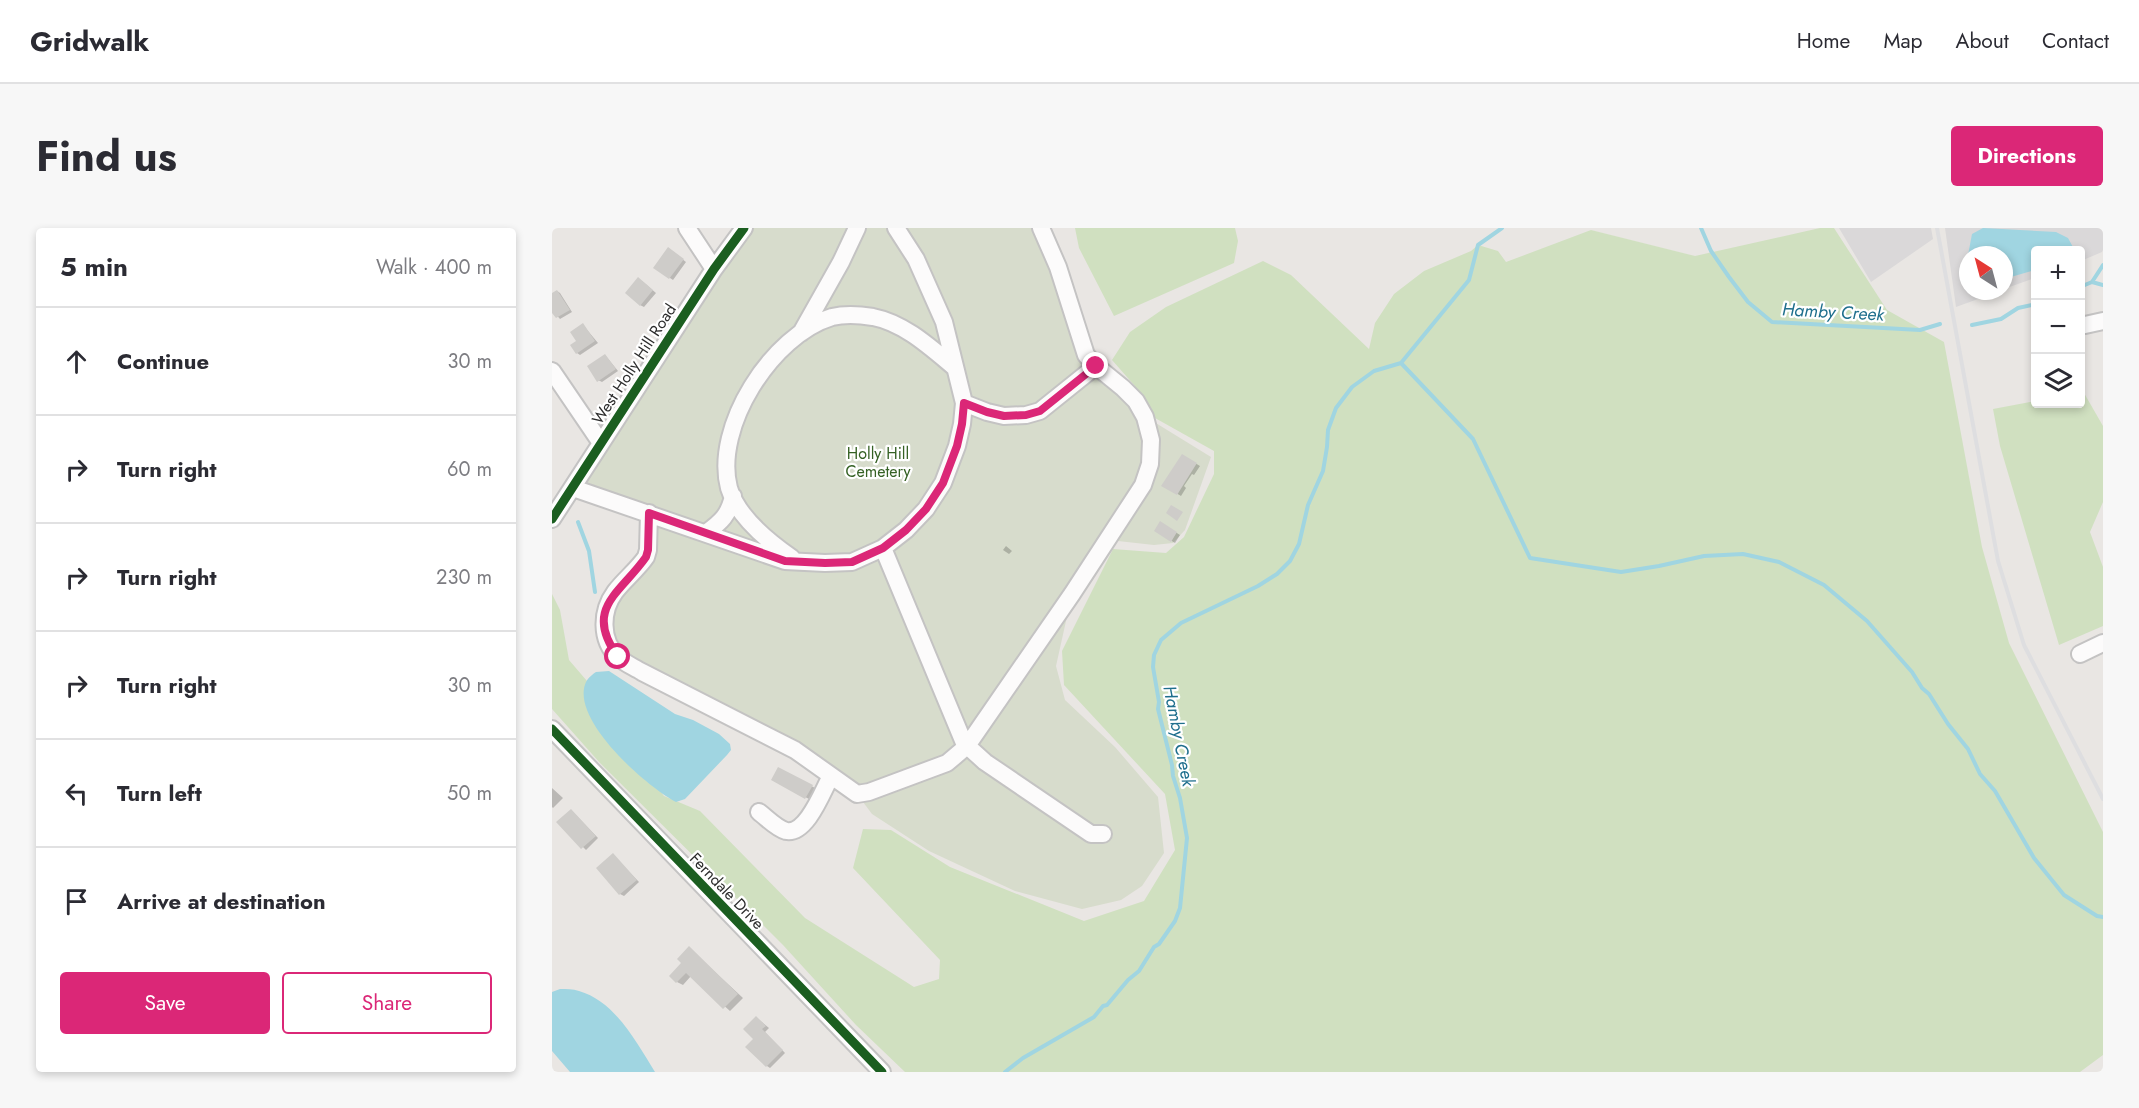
<!DOCTYPE html>
<html lang="en">
<head>
<meta charset="utf-8">
<style>
	:root { --surface:#fff; --page:#f7f7f7; --text:#2b2b33; --muted:#7c7c81; --line:#e1e1e2; --accent:#db2777 }
	body { margin:0; font-family:Jost,sans-serif; background:var(--page); color:var(--text) }
	.controls { position:absolute; right:18px; top:18px; display:grid; overflow:hidden; border-radius:6px; box-shadow:0 3px 9px #0003 }
	.controls button { width:54px; height:54px; display:grid; place-items:center; padding:0; border:0; border-bottom:2px solid var(--line); background:var(--surface); color:var(--text); font:30px sans-serif }
	.compass { position:absolute; left:1407px; top:18px; width:54px; height:54px; border-radius:50%; background:var(--surface); box-shadow:0 3px 9px #0003; rotate:324deg }
	.stop { position:absolute; width:18px; height:18px; margin:-14px; border:4px solid #db2777; border-radius:50%; background:#fff }
	.stop.end { background:#db2777; border-color:#fff; box-shadow:0 2px 6px #0008 }
	.list { margin:0; padding:0; list-style:none }
	h2 { display:flex; justify-content:space-between; align-items:center; height:78px; margin:0; padding:0 24px; font-size:26px }
	h2 small { font-size:20px; font-weight:400; color:var(--muted) }
	.list li { display:grid; grid-template-columns:39px 1fr auto; gap:18px; align-items:center; box-sizing:border-box; height:108px; padding:0 24px; border-top:2px solid var(--line) }
	.list b { display:block; font-size:22px; white-space:nowrap }
	.list em { font-size:20px; font-style:normal; color:var(--muted) }
	.actions { display:flex; gap:12px; padding:18px 24px }
	.actions a { flex:1; padding:14px 0; border:2px solid var(--accent); border-radius:6px; text-align:center; font-size:21px; color:var(--accent) }
	.actions .main { background:var(--accent); color:#fff }
	.icon { flex:none; width:33px; height:33px; fill:none; stroke:currentColor; stroke-width:2; stroke-linecap:round; stroke-linejoin:round }
	.map { position:relative; flex:none; width:1551px; height:844px; overflow:hidden; border-radius:6px }
	header { display:flex; align-items:center; gap:36px; box-sizing:border-box; height:84px; padding:0 30px; background:var(--surface); border-bottom:2px solid var(--line) }
	header strong { font-size:28px }
	nav { display:flex; gap:33px; margin-inline-start:auto; font-size:21px }
	.intro { display:flex; align-items:center; justify-content:space-between; box-sizing:border-box; height:144px; padding:0 36px }
	h1 { margin:0; font-size:42px }
	.button { padding:15px 27px; border-radius:6px; background:var(--accent); color:#fff; font-size:21px; font-weight:700 }
	main { display:flex; gap:36px; padding:0 36px }
	aside { flex:1; background:var(--surface); border-radius:6px; box-shadow:0 3px 9px #0003 }
	.map>svg:first-child { display:block }
</style>
</head>
<body>
<header>
<strong>Gridwalk</strong>
<nav><a>Home</a><a>Map</a><a>About</a><a>Contact</a></nav>
</header>
<div class="intro"><h1>Find us</h1><a class="button">Directions</a></div>
<main>
<aside>
<h2>5 min<small>Walk · 400 m</small></h2>
<ul class="list">
<li><svg class="icon" aria-label="ahead" viewBox="0 0 24 24"><path d="M12 20V5M6 11l6-6 6 6"/></svg><div><b>Continue</b></div><em>30 m</em></li>
<li><svg class="icon" aria-label="right" viewBox="0 0 24 24"><path d="M7 20v-9h11M14 6l5 5-5 5"/></svg><div><b>Turn right</b></div><em>60 m</em></li>
<li><svg class="icon" aria-label="right" viewBox="0 0 24 24"><path d="M7 20v-9h11M14 6l5 5-5 5"/></svg><div><b>Turn right</b></div><em>230 m</em></li>
<li><svg class="icon" aria-label="right" viewBox="0 0 24 24"><path d="M7 20v-9h11M14 6l5 5-5 5"/></svg><div><b>Turn right</b></div><em>30 m</em></li>
<li><svg class="icon" aria-label="left" viewBox="0 0 24 24"><path d="M17 20v-9H6M10 6l-5 5 5 5"/></svg><div><b>Turn left</b></div><em>50 m</em></li>
<li><svg class="icon" aria-label="arrive" viewBox="0 0 24 24"><path d="M6 21V4h12l-3 4 3 4H6"/></svg><div><b>Arrive at destination</b></div></li>
</ul>
<div class="actions"><a class="main">Save</a><a>Share</a></div>
</aside>
<div class="map">
<svg width="1551" height="844" viewBox="0 0 1551 844">
	<rect width="100%" height="100%" fill="#e9e6e3"/>
	<path fill="#dad8d9" d="M1287,0H1379L1381,11L1319,54Z
		M1393,0H1551V22L1550,24L1529,33L1528,22H1484L1483,50L1452,61V27H1416V63H1448L1404,79Z"/>
	<path fill="#d0e0c0" d="M523,0H683L686,13L682,35L562,88L527,20Z
		M1268,0H1282L1335,82L1392,114L1430,319L1457,415L1551,604V827L1528,844H353L304,797L231,717L48,535L0,481V366L8,382L17,432L35,453L33,463L112,568L148,583L253,690L362,759L387,751L388,732L301,640L311,601L339,602L398,639L532,693L592,673L623,622L613,566L512,457L510,423L561,321L614,325L632,309L662,246V223L603,190L582,157L560,132L578,104L614,79L711,33L739,47L817,121L823,95L842,66L872,43L919,23L926,17L946,23L954,34L1039,2L1143,28Z
		M1529,165H1532L1551,198V274L1538,304L1551,339V398L1507,417L1448,218L1441,181L1483,173L1484,176H1528Z"/>
	<path fill="#d7dccc" d="M192,0H489L534,127L594,189L659,229L633,302L621,315L602,317L557,312L520,366L504,438L513,472L563,519L606,569L612,625L590,658L569,672L530,681L463,663L377,623L320,586L305,566L66,429L52,390L88,338L97,286L21,260Z"/>
	<path fill="#a0d5e1" d="M1431,0L1504,4L1516,10L1522,21L1484,22L1483,42L1452,51V27H1416L1420,6Z
		M57,443L123,486L141,492L167,506L178,516L179,522L175,527L133,571L124,574C95,559 17,491 34,454C36,450 41,446 44,444Z
		M8,761C14,761 21,761 27,763C63,773 85,815 103,844H18L0,823V764Z"/>
	<path fill="#0003" d="M120,23L134,34L121,52L118,50Z
		M90,53L104,65L92,79L88,77Z
		M5,63L8,65L20,84L8,91L0,82V66Z
		M31,97L46,115L28,127L25,125Z
		M53,127L66,143L50,154L46,152Z
		M631,228L648,238L642,247L640,246L632,258L634,260L629,268L611,257Z
		M609,295L628,307L623,315L604,303Z
		M454,318L460,323L457,326L451,322Z
		M227,541L263,560L257,571L221,552Z
		M0,560L11,570L1,580L0,579Z
		M19,582L46,610L34,622L6,594Z
		M61,627L87,654L72,668L68,666Z
		M137,720L191,770L178,783L139,748L131,757L125,754Z
		M205,790L217,800L213,804L233,825L218,840L215,838L203,811Z"/>
	<g fill="none" stroke-linecap="round" stroke-linejoin="round">
		<path stroke="#a0d5e1" stroke-width="4" d="M1149,0L1159,23L1177,49L1196,74L1220,94L1368,102L1388,96
			M1540,54L1551,57
			M1528,59L1540,54L1551,37
			M1420,97L1449,91L1466,80L1484,76
			M849,135L921,211L978,330L1069,344L1107,338L1152,328L1191,326L1227,334L1272,357L1315,393L1360,444L1370,460L1377,466L1396,496L1416,521L1428,546L1443,563L1482,630L1512,667L1545,688L1551,689
			M26,294L37,323L43,364
			M453,844L471,830L542,789L551,778L555,777L576,752L587,743L602,719L607,716L623,693L628,680L635,610L628,570L621,548L620,537L606,481L607,474L601,439L602,427L609,412L629,395L706,358L725,346L738,333L747,316L756,277L771,243L775,219L776,202L784,180L800,159L822,143L849,135L917,52L926,17L950,0"/>
	</g>
	<path fill="#ceccc9" d="M116,19L132,31L117,51L101,40Z
		M86,49L101,62L88,78L73,65Z
		M5,62L18,82L4,90L0,85V65Z
		M31,95L43,113L24,126L18,117L24,113L18,104Z
		M53,126L64,141L45,154L35,138Z
		M630,226L645,235L625,267L609,258Z
		M619,277L631,284L625,293L614,285Z
		M608,293L625,304L619,314L602,303Z
		M226,539L261,557L253,571L219,552Z
		M19,581L44,608L29,621L4,594Z
		M61,625L85,652L67,667L44,640Z
		M137,718L186,766L171,781L134,745L124,755L117,748L129,735L125,731Z
		M204,788L214,798L210,801L231,822L214,839L193,819L201,811L191,801Z"/>
	<g fill="none" stroke-linecap="round" stroke-linejoin="round">
		<defs>
			<path id="minor" d="M135,0L162,41
				M1533,97L1551,93
				M249,105L289,34L305,0
				M0,143L49,215
				M412,175L435,184L452,188L474,187L488,183L544,138
				M21,260L233,333L273,335L300,334L331,320L354,302L374,281L391,255L405,218L410,196L412,175L392,94L364,31L344,0
				M97,285L96,322L94,329C85,342 72,352 63,364C49,383 48,412 66,429C72,435 82,439 90,444L243,522L305,566L317,564L395,535L415,518L520,366L591,257L598,236L599,212L593,189L584,173L571,160L544,138L534,127L506,39L489,0
				M0,291L162,41L192,0
				M154,305C169,294 177,287 181,268
				M331,320L412,515L433,534L539,606H551
				M240,330C217,314 185,288 177,260C161,199 220,107 280,89C293,86 308,87 321,89C352,95 378,119 402,139
				M1528,426L1551,415
				M0,501L330,844
				M207,584C215,590 224,600 234,603C255,607 271,562 279,548"/>
		</defs>
		<use href="#minor" stroke="#c4c3c3" stroke-width="20"/>
		<use href="#minor" stroke="#fcfbfb" stroke-width="16"/>
		<path stroke="#dedee0" stroke-width="4" d="M1385,0L1446,333L1472,417L1551,571"/>
		<defs>
			<path id="cycleway" d="M0,291L162,41L192,0
				M0,501L330,844"/>
		</defs>
		<use href="#cycleway" stroke="#fff" stroke-width="13"/>
		<use href="#cycleway" stroke="#1b5e20" stroke-width="9"/>
	</g>
	<g fill="none" stroke-linecap="round" stroke-linejoin="round">
		<path stroke="#db2777" stroke-width="8" d="M66,429C31,380 68,366 94,329L96,322L97,285L233,333L273,335L300,334L331,320L354,302L374,281L391,255L405,218L410,196L412,175L435,184L452,188L474,187L488,183L544,138"/>
	</g>
	<g text-anchor="middle" dominant-baseline="central" stroke-width="4.5" stroke-linejoin="round" paint-order="stroke">
		<g font-size="16" fill="#2c2c2c" stroke="#fff">
			<text transform="translate(82 136) rotate(-57)">West Holly Hill Road</text>
			<text transform="translate(175 663) rotate(46)">Ferndale Drive</text>
		</g>
		<g font-size="16" fill="#356124" stroke="#fff">
			<text x="326" y="225">Holly Hill<tspan x="326" dy="18">Cemetery</tspan></text>
		</g>
		<g font-size="18" font-style="italic" fill="#1f6f8d" stroke="#fff">
			<text transform="translate(1281 84) rotate(3)">Hamby Creek</text>
			<text transform="translate(627 508) rotate(79)">Hamby Creek</text>
		</g>
	</g>
</svg>
<div class="controls">
<button>+</button>
<button>−</button>
<button><svg class="icon" aria-label="layers" viewBox="0 0 24 24"><path d="M12 4l9 5-9 5-9-5zM3 14l9 5 9-5"/></svg></button>
</div>
<svg class="compass" viewBox="-18 -18 36 36"><path d="M0-13l5 13h-10z" fill="#e53935"/><path d="M0 13l5-13h-10z" fill="#7c7c81"/></svg>
<div class="stop" style="left:66px;top:429px"></div>
<div class="stop end" style="left:544px;top:138px"></div>
</div>
</main>
</body>
</html>
